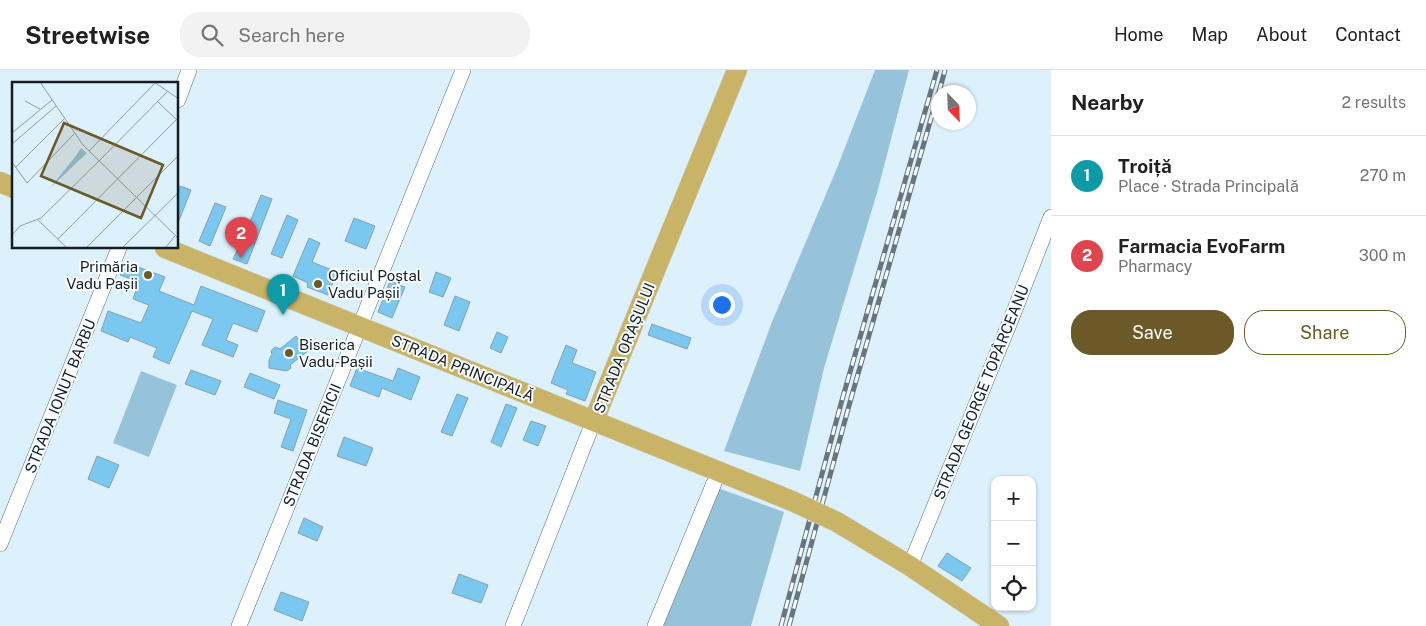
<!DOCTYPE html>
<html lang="en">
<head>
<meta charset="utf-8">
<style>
	:root { --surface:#fff; --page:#f2f2f2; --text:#202124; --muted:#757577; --line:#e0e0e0; --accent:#6c5928 }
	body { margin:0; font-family:"Public Sans",sans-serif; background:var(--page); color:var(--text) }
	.controls { position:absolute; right:15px; bottom:15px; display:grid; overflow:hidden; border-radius:10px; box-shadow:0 1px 4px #0004 }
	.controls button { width:45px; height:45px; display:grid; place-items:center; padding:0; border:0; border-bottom:1px solid var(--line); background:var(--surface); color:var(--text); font:25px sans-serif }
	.compass { position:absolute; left:931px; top:15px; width:45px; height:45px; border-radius:50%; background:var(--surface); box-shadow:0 1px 4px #0004; rotate:157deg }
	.you { position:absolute; left:721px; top:234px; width:18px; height:18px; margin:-12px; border:4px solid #fff; border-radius:50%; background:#1a73e8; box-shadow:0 0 0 8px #1a73e833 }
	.badge { display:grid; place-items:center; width:32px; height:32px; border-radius:50%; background:var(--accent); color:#fff; font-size:16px; font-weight:700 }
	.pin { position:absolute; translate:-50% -41px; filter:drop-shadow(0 1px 2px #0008) }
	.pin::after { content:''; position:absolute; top:26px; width:18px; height:15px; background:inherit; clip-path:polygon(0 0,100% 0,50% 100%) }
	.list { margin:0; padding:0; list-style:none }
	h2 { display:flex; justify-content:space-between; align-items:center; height:65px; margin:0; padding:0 20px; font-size:21px }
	h2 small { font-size:16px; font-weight:400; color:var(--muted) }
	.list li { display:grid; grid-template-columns:32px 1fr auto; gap:15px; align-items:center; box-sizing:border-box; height:80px; padding:0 20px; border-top:1px solid var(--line) }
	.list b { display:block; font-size:19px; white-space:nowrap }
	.list p { margin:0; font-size:16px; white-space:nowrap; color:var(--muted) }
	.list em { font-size:16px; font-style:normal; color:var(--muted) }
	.actions { display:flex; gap:10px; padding:15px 20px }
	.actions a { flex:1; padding:11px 0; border:1px solid var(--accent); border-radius:20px; text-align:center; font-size:18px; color:var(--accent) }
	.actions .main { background:var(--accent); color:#fff }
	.icon { flex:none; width:28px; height:28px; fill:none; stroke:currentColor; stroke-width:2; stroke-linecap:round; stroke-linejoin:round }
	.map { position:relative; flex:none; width:1051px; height:556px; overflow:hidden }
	header { display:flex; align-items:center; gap:30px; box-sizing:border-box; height:70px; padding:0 25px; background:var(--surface); border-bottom:1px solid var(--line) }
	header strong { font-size:24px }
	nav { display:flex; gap:28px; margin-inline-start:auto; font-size:18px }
	.search { width:350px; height:45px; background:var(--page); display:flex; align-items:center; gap:12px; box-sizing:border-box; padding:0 18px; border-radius:20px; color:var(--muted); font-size:19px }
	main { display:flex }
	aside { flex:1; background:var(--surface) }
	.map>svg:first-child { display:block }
</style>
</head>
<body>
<header>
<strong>Streetwise</strong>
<div class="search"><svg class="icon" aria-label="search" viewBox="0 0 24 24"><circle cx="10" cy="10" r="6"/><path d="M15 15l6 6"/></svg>Search here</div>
<nav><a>Home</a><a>Map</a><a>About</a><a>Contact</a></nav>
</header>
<main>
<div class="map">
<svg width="1051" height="556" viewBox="0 0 1051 556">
	<rect width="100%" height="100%" fill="#ddf1fd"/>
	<path fill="#96c2da" d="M875,0H909L877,123L824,298L800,401L724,381L772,252L837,98Z
		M141,301L177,315L149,387L113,373Z
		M718,418L784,442L751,556H661Z"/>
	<path fill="#7ac7ef" stroke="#889fad" d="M180,116L191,120L178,153V123Z
		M261,125L272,129L247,194L233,189L240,174H241Z
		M215,133L226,137L210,176L199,171Z
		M287,145L298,150L282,188L271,184Z
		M354,148L375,156L366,179L345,171Z
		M309,168L320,173L312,192L337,202L328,225L307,217L308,213L293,206Z
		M125,192L165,207L159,221L194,235L201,216L265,241L257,262L233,253L226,270L238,275L233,287L202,275L213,249L192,241L169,294L153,287L157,278L130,267L128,272L101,261L108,241L141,253L149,235L133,229L139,212L120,205Z
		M436,202L451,208L443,227L429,222Z
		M390,211L405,217L392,248L378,242Z
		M455,226L470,232L459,261L444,255Z
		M652,254L691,268L687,279L648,265Z
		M497,262L508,267L501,283L490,278Z
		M296,266L308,281L290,295L291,298L287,301L269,298V290L272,284L271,281L275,277L280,279Z
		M566,275L577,280L572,293L596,302L585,331L566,324L568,320L551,313Z
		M357,298L393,311L398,298L420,307L411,330L382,318L379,327L350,316Z
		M191,300L221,311L215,325L185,314Z
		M250,303L280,315L274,329L244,317Z
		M457,324L468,328L452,366L441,362Z
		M278,330L307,340L293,381L281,377L291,349L274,343Z
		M506,334L517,338L501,377L491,372Z
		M531,351L546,356L538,376L523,370Z
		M344,367L373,378L366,396L337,386Z
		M97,386L119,395L109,418L88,409Z
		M304,448L323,457L317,471L298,463Z
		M947,483L971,498L962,511L938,496Z
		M459,504L488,515L481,533L452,523Z
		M281,522L309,532L302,551L274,540Z"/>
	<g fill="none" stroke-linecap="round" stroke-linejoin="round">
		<defs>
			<path id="minor" d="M178,30L189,0
				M0,474L119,178
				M910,496L1010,252L1051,147
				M239,556L463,0
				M513,556L594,350
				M655,556L719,401"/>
			<path id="major" d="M0,112L14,118
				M165,178L792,431
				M594,350L737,0
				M837,452L910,496L999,556"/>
		</defs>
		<use href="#minor" stroke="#586e7b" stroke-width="16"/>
		<use href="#major" stroke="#d0d2d3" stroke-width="21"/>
		<use href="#minor" stroke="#fff" stroke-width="15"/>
		<use href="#major" stroke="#c9b367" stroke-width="20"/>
		<defs>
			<path id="rail" d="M939,22L945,0
				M781,556L842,330L937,0
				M789,556L850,332L938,24"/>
		</defs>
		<use href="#rail" stroke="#68757d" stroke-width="5"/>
		<use href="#rail" stroke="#f7fcff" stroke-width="3" stroke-dasharray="9" stroke-linecap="butt"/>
		<defs>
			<path id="major-bridge" d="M792,431L837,452"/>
		</defs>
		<use href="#major-bridge" stroke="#d0d2d3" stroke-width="21" stroke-linecap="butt"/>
		<use href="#major-bridge" stroke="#c9b367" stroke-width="20"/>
	</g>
	<g fill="#6c5928" stroke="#f7fcff" stroke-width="2">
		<circle cx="148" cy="205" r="5"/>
		<circle cx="318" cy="214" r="5"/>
		<circle cx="289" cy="283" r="5"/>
	</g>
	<g text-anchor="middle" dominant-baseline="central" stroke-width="4" stroke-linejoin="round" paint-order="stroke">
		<g font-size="15" fill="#141d22" stroke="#f7fcff" text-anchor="start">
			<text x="138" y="196" text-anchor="end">Primăria<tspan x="138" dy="17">Vadu Pașii</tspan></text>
			<text x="328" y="205">Oficiul Poștal<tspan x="328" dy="17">Vadu Pașii</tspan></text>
			<text x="299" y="274">Biserica<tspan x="299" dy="17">Vadu-Pașii</tspan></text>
		</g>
		<g font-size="15" fill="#141d22" stroke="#f7fcff">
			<text transform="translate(624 278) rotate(-68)">STRADA ORAȘULUI</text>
			<text transform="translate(463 298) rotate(22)">STRADA PRINCIPALĂ</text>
			<text transform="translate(981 322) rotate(-68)">STRADA GEORGE TOPÂRCEANU</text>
			<text transform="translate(60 326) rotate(-68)">STRADA IONUȚ BARBU</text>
			<text transform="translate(312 375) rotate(-68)">STRADA BISERICII</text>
		</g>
	</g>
	<g transform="translate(12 12)">
		<rect width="166" height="166" fill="#ddf1fd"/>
		<path d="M69,66L75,71L38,106L63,75Z" fill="#96c2da"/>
		<path fill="none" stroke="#8d9ca5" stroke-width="1" d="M28,0L71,63L167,157M142,0L167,17M13,19L28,27M145,19L167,40M0,51L40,18M0,62L44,24M77,69L143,1M87,79L155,10M0,80L15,101L62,52M4,85L52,37M26,138L55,166M0,153L8,144L29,136L87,79M46,157L164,38M74,166L167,73M110,166L167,110M153,166L163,154"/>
		<path fill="#6c5928" fill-opacity="0.15" stroke="#6c5928" stroke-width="2.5" d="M52,41L151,83L129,136L29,94Z"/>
		<rect width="166" height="166" fill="none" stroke="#141d22" stroke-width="2.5"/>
	</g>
</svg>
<div class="controls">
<button>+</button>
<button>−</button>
<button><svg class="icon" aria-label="locate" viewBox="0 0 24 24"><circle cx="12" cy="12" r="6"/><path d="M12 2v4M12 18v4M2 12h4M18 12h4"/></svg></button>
</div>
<svg class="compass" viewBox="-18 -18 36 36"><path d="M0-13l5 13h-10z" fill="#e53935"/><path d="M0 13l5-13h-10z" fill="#757577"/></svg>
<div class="you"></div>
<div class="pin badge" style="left:283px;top:245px;background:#0f9aa8">1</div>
<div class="pin badge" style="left:241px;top:188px;background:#e0444e">2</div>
</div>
<aside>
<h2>Nearby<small>2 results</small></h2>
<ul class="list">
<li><span class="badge" style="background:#0f9aa8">1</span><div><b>Troiță</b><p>Place · Strada Principală</p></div><em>270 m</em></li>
<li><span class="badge" style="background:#e0444e">2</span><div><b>Farmacia EvoFarm</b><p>Pharmacy</p></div><em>300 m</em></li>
</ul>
<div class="actions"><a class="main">Save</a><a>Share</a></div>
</aside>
</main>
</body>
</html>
